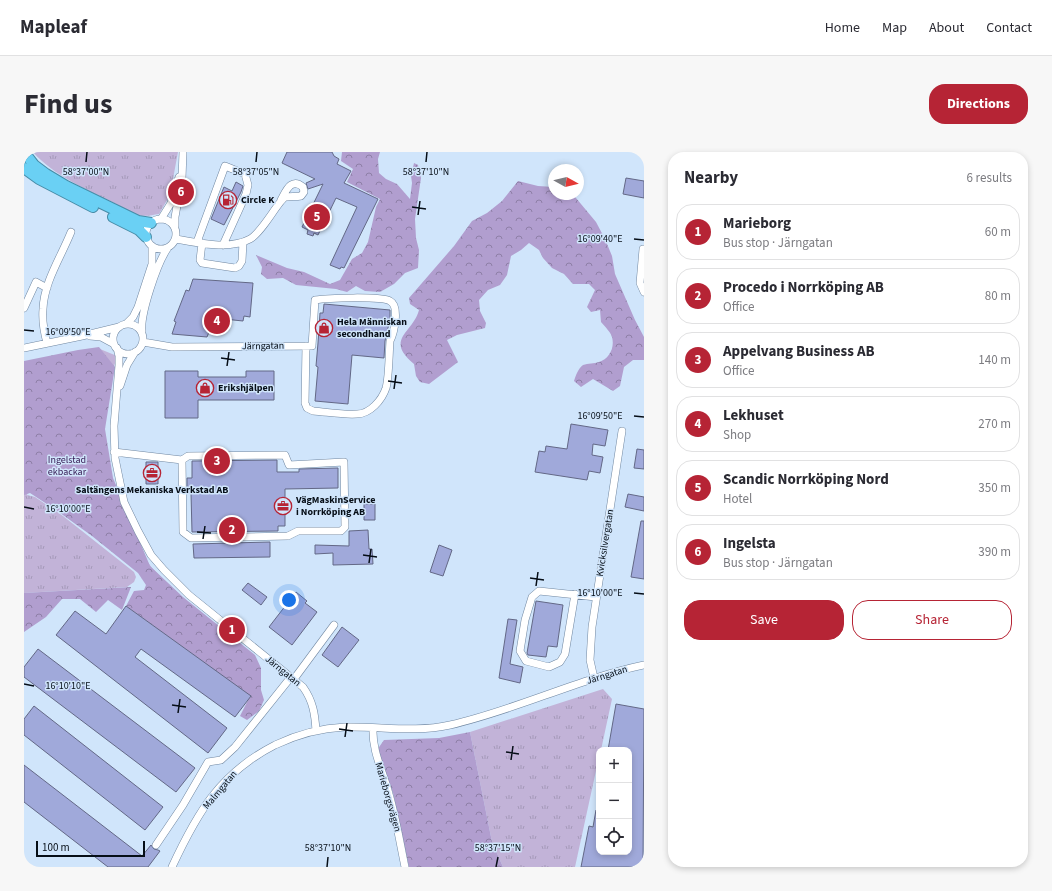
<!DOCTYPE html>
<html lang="en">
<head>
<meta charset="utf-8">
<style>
	:root { --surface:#fff; --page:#f7f7f7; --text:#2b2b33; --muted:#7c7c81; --line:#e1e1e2; --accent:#b62435 }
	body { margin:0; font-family:"Source Sans 3",sans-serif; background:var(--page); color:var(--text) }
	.controls { position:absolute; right:12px; bottom:12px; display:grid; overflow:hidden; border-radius:8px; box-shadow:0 2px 6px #0003 }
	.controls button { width:36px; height:36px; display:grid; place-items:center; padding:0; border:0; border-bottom:1px solid var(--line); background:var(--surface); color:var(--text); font:20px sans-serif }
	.compass { position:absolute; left:524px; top:12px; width:36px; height:36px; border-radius:50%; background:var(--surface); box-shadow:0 2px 6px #0003; rotate:98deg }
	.scale { position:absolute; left:12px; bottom:10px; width:109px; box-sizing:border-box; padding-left:4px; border:2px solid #060e17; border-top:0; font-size:11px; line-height:14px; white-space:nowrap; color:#060e17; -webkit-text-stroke:3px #d0e5fb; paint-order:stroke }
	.you { position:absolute; left:265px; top:448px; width:14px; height:14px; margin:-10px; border:3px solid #fff; border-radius:50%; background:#1a73e8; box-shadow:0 0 0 6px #1a73e833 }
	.badge { display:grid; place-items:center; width:26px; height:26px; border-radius:50%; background:var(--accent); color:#fff; font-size:13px; font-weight:700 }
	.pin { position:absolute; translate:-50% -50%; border:2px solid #fff; box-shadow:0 1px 4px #0006 }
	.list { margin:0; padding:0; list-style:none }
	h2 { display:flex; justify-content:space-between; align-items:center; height:52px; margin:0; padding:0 16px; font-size:17px }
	h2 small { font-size:13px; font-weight:400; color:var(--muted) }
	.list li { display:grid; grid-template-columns:26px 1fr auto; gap:12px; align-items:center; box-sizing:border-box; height:56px; margin:0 8px 8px; padding:0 8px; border:1px solid var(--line); border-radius:16px }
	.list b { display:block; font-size:15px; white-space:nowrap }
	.list p { margin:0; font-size:13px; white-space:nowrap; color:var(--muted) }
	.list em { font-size:13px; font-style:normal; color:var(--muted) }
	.actions { display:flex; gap:8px; padding:12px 16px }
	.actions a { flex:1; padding:9px 0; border:1px solid var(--accent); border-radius:16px; text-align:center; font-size:14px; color:var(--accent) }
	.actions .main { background:var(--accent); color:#fff }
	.icon { flex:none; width:22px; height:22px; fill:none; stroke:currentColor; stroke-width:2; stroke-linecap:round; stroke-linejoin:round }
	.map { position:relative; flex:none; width:620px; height:715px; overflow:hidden; border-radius:16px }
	header { display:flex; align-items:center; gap:24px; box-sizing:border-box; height:56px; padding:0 20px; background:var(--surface); border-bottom:1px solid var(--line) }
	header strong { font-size:19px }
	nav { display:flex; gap:22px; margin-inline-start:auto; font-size:14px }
	.intro { display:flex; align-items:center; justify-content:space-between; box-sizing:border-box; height:96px; padding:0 24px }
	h1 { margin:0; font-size:28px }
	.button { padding:10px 18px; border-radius:16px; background:var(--accent); color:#fff; font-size:14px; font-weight:700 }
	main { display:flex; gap:24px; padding:0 24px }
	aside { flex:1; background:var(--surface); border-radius:16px; box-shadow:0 2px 6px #0003 }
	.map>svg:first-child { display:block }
</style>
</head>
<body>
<header>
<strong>Mapleaf</strong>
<nav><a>Home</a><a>Map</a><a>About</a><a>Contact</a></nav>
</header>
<div class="intro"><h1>Find us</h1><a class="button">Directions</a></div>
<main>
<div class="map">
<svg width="620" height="715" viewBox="0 0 620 715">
	<defs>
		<pattern id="grass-tufts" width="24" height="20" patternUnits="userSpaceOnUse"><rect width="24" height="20" fill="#c2b3d8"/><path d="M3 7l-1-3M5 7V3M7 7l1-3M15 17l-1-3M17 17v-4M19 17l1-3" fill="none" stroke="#a599b9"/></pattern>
		<pattern id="forest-crowns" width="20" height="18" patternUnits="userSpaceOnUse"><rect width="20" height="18" fill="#b19ecf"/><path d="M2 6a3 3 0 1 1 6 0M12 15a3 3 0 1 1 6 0" fill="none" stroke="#8e7fa7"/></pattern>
	</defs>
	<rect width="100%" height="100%" fill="#d0e5fb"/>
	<path fill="url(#grass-tufts)" d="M9,0H154L146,43L135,62C128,63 121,65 114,63C106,62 98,56 92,52C64,38 30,24 9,0Z
		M76,197L93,204L88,222L80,277L83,311L108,388L128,416L142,430L113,412L5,337L3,343L11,345L39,364L110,420L112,425L110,430L103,435L0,441V210Z
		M579,537L588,547L577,598H575V605L551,715H479L468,690L446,580Z"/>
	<path fill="url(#forest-crowns)" d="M318,0H356L354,7L355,21L362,27L373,32L386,47L388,31L387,24L390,11L394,13L397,26L391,67L392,86L395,98L394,116L381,121L370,132L356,140L341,139L332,134L323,140L312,137L272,133L259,126L243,127L237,122L238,115L232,103L263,116L280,120L306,132L316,128L328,107L338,101L344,90L352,55L356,47L323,30L329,17L317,9Z
		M494,29L514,34L530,35V42H547L552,46L572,70L581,87L588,104L591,122L611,168L620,185V208H609L600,215L596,234L589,239L569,227L557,235L550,229C552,223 554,217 559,213C564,211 570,212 575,210C585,207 591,196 588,185C586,179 581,175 577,170L576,158L567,160L563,155L571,138L565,132H549L540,122L528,116L519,106L515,98L505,91L497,98L487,104L483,123L476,133L464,138L455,148L456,159L462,171L461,176L433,183L423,188L434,210L405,232L396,230L392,224L390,212C360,187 389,181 395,158L386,152L385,146L430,94L448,69L463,61L478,49Z
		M75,195L91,215L81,277L89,326L126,414L159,445L231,503L237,516V538L240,548L235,559L223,568L216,564L226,544L102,454L110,439L120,438L122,433L114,421L68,384L32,358L6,341L0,343V209L54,198Z
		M107,435L98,458L84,448L72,460L56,447H38L22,465L0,480V441Z
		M446,580L468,690L479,715H385L369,641L353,598L360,588L415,586Z"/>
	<path fill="#a0a9da" stroke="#636886" d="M263,0H308L310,4L315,7L313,12L327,19L320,31L354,47L320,116L317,115L316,117L306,113L333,55L312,46L294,83L290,81L289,84L283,82L284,78L278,75L299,32L284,37L282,31L291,27L258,11Z
		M602,26L620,29V46L599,42Z
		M212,30L219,34L217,40L200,73L187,67L200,35L208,39Z
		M169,127L229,131L226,165L220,164L219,169L200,167L198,172L192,170L190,174L188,173L183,185L148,182L152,170L150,169L162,138L165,139Z
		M300,152L366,158V167L361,189L360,206L328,203L324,252L291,249L294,215L292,214L294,191L296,161H299Z
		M141,219H174V225H222V219H250V248H174V266H141Z
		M547,272L584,278L581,294L569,292L568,303L579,305L576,321L565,319L563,328L511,320L515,299L521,300L522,294L543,297Z
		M613,297L620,298V317L610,316Z
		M253,308V320H275V317L314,316V336L261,337V374H254V379L168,380L167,341H163V326H168V309Z
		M122,310H134V332H122Z
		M604,342L620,345V359L601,355Z
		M340,352H351V368H340Z
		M617,369H620V427L607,425Z
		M344,378L345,397H348L349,412L309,413V401L291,402V393L325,394V379Z
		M246,390V405L170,406L169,392Z
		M415,393L428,398L419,424L406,420Z
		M224,431L243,445L237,453L218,438Z
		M272,440L283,449L281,451L293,460L268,493L245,475Z
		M512,449L539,453L533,495L524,494L522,505L504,503L503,501Z
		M102,454L227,544L211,565L117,497L111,505L203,576L184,601L32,483L51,459L82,482Z
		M484,467L493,468L486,512L499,515L496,531L475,526Z
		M318,475L335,488L314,515L298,503Z
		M14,497L171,616L152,640L0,525V515Z
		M592,552L620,557L619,715H557L565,674L569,675L572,658L575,659V700H605V598H584Z
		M10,554L139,655L121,678L0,583V567Z
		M0,613L118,704L127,693L130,697L134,698L136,699L124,715H84L0,650Z"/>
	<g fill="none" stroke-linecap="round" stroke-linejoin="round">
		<defs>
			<path id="minor" d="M122 82a15 15 0 1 1 30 0a15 15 0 1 1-30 0Z
				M137,67L147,51L155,25
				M151,74V65L158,26L159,0
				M152,87C173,91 206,98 226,87C239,80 255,47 262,45C266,44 272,45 277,44L280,40L279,35C267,25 262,39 257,48
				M173,90L201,14L221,22L224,33L222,42L199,93
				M178,91L176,108L178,111L211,116L215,114L218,109L219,90
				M619,97L616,131L620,140
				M0,156L12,130L23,136
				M102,172L109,165L114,155L128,112V94
				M89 187a15 15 0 1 1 30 0a15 15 0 1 1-30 0Z
				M118,179C116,162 133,112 143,97
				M66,184L77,185L90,192
				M119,190L148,195L288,194L291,148C303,146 357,144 366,149C376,154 370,181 366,189C365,202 365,225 362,236C358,248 346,262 333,262C319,263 303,260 289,259L283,256L281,251L282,194
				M23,191C20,180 18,168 19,157C20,130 37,105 47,80
				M0,196L58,184L95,175
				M93,196L95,204V213L90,274L91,306L100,350L114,379L127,403L140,418L165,443L279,535C289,549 291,562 292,579
				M96,234L103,213L111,200
				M90,300L158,308L159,380L167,386L264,384L274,379H317L321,375L320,310L265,313L261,303L164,304L158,308
				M551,442L541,502L536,510L525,515L502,509L496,499L501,468L508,445L515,439L572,445
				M570,526L566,508L568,475L598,279
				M270,527L310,473
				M349,576C348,600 359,619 365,642C372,666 376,691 381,715
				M132,693L159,653L184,610L197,608L211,595L267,525
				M148,715C173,661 196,621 251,593C272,583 297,576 321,575C356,574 391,581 426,573C492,558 554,527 620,513"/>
			<path id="highway" d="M0,0L10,13L22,22L42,34L114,69L127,71
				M0,16L15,27L69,55
				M89,65L115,78L122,85"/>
		</defs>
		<use href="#minor" stroke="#7087a1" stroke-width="8"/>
		<use href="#highway" stroke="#478ca7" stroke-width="12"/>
		<use href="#minor" stroke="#fff" stroke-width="7"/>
		<use href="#highway" stroke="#6ad0f4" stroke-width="10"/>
	</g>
	<path fill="none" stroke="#060e17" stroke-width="1.5" d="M62,10L63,0M232,10L233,0M402,10L403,0M388,55L402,57M394,63L396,49M610,87L620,88M0,178L10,179M197,206L211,208M203,214L205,200M364,229L378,231M370,237L372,223M610,264L620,265M0,355L10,357M173,380L187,381M179,387L181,374M339,403L353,405M345,411L347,397M506,426L520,428M512,434L514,420M610,441L620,442M0,532L10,534M148,553L162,555M154,561L156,547M315,577L329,579M321,585L323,571M482,600L495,602M487,608L489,594M303,715L304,705M472,715L474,705"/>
	<defs>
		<symbol id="fuel-ring" viewBox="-11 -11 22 22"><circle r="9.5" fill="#d0e5fb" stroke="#b62435" stroke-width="1.5"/><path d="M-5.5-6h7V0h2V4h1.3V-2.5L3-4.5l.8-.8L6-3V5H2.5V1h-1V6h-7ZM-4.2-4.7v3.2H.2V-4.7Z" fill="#b62435"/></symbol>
		<symbol id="shop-ring" viewBox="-11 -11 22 22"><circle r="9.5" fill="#d0e5fb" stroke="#b62435" stroke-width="1.5"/><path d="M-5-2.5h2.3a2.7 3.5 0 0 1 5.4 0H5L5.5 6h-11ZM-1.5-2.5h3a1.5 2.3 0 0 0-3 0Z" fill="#b62435"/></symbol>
		<symbol id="office-ring" viewBox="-11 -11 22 22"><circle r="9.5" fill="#d0e5fb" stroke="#b62435" stroke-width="1.5"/><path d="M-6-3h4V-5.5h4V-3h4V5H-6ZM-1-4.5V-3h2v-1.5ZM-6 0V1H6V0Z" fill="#b62435"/></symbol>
	</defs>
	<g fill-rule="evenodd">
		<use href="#fuel-ring" x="194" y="38" width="20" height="20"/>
		<use href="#shop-ring" x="290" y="166" width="20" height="20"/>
		<use href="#shop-ring" x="171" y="226" width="20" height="20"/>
		<use href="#office-ring" x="118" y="311" width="20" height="20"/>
		<use href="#office-ring" x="249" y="344" width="20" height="20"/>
	</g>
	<g text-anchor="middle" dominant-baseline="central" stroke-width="3" stroke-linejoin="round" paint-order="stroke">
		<g font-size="10" font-weight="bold" fill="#060e17" stroke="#d0e5fb" text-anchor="start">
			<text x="217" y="48">Circle K</text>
			<text x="313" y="170">Hela Människan<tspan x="313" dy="12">secondhand</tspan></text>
			<text x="194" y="236">Erikshjälpen</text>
			<text x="128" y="338" text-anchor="middle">Saltängens Mekaniska Verkstad AB</text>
			<text x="272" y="348">VägMaskinService<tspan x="272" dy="12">i Norrköping AB</tspan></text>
		</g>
		<g font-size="10" fill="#060e17" stroke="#d0e5fb">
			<text transform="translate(239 194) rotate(-1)">Järngatan</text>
			<text transform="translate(581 391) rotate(-81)">Kvicksilvergatan</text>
			<text transform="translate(259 519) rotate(39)">Järngatan</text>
			<text transform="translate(583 523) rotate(-17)">Järngatan</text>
			<text transform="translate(196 638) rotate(-50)">Malmgatan</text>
			<text transform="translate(364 645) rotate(74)">Marieborgsvägen</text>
		</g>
		<g font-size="10" fill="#341852" stroke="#d0e5fb">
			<text x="43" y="308">Ingelstad<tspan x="43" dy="12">ekbackar</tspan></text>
		</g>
	</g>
	<g font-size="10" text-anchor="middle" fill="#060e17" stroke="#d0e5fb" stroke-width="3" stroke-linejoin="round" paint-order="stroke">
		<text x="62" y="23">58°37'00"N</text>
		<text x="232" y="23">58°37'05"N</text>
		<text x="402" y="23">58°37'10"N</text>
		<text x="576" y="90">16°09'40"E</text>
		<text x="44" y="183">16°09'50"E</text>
		<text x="576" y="267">16°09'50"E</text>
		<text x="44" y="360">16°10'00"E</text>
		<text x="576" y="444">16°10'00"E</text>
		<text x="44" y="537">16°10'10"E</text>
		<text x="304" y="699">58°37'10"N</text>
		<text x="474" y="699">58°37'15"N</text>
	</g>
</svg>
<div class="controls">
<button>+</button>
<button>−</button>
<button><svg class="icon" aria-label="locate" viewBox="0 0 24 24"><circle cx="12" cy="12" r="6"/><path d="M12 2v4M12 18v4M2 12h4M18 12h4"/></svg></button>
</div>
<svg class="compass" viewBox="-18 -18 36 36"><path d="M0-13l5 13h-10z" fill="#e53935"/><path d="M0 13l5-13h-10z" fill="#7c7c81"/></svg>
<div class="scale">100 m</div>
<div class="you"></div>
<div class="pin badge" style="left:208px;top:478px">1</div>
<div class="pin badge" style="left:208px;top:378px">2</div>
<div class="pin badge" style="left:193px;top:309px">3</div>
<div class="pin badge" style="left:193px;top:169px">4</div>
<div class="pin badge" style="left:293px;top:65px">5</div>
<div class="pin badge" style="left:157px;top:40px">6</div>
</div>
<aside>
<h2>Nearby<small>6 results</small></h2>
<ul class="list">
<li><span class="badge">1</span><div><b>Marieborg</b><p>Bus stop · Järngatan</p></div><em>60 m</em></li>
<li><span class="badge">2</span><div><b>Procedo i Norrköping AB</b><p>Office</p></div><em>80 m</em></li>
<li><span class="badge">3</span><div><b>Appelvang Business AB</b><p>Office</p></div><em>140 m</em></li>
<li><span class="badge">4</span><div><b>Lekhuset</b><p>Shop</p></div><em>270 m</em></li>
<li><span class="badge">5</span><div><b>Scandic Norrköping Nord</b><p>Hotel</p></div><em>350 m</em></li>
<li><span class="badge">6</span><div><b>Ingelsta</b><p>Bus stop · Järngatan</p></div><em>390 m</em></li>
</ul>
<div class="actions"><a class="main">Save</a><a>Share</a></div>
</aside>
</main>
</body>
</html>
